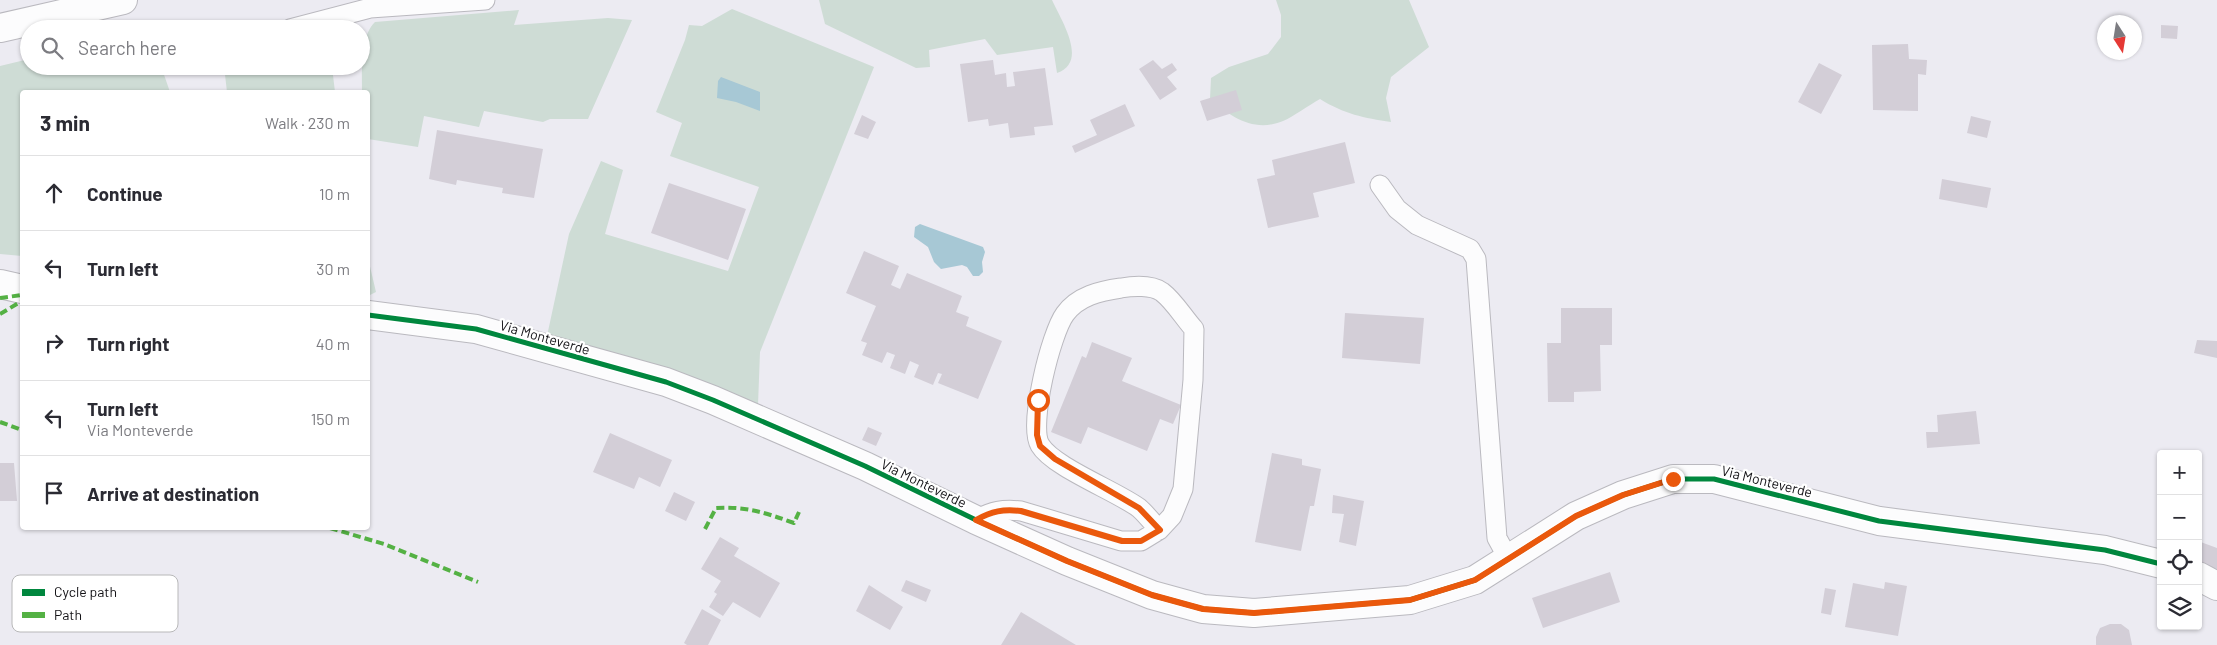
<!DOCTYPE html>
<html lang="en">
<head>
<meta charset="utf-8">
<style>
	:root { --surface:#fff; --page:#f2f2f3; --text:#2b2b33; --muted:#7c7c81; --line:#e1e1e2 }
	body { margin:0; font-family:Barlow,sans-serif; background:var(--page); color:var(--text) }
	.controls { position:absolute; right:15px; bottom:15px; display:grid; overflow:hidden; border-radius:5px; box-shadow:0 1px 4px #0004 }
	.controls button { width:45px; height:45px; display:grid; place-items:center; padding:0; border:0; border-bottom:1px solid var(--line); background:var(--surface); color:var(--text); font:25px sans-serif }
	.compass { position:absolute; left:2097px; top:15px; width:45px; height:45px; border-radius:50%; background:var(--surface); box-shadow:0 1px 4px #0004; rotate:168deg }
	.stop { position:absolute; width:15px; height:15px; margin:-11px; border:4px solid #ea580c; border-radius:50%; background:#fff }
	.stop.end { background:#ea580c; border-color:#fff; box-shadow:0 1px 5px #0008 }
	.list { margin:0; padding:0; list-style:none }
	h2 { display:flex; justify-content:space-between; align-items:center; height:65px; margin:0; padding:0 20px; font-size:21px }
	h2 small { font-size:16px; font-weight:400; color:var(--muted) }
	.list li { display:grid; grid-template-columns:32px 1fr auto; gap:15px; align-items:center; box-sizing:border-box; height:75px; padding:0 20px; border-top:1px solid var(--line) }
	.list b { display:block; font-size:19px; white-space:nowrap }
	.list p { margin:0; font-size:16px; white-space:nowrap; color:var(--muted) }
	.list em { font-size:16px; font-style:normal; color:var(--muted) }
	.icon { flex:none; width:28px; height:28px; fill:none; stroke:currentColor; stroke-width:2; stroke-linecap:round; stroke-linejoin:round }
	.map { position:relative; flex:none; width:2217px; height:645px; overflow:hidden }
	.search { position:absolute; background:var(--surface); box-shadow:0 1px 4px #0004; left:20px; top:20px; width:350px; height:55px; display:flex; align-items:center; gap:12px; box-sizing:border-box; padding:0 18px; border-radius:28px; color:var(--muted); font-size:19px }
	.panel { position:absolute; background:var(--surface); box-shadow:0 1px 4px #0004; left:20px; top:90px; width:350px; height:440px; border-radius:5px }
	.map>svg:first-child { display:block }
</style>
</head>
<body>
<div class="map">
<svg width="2217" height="645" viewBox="0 0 2217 645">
	<rect width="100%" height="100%" fill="#ecebf2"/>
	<path fill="#cedcd5" d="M819,0H1052C1061,20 1089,62 1057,73L1053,47L997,55L985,39L929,50L930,67L916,68L825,24Z
		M1276,0H1409L1429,47L1391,77L1386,98L1391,122C1364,118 1344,114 1320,99C1309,105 1293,117 1283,121C1254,133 1231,117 1210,99L1211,78L1229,67L1268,54L1281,37V15Z
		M732,9L874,67L760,352L758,405L701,380L659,366L547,336L569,234L601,161L623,170L605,234L728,271L759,187L670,156L682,123L656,112L685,40L689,25L702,26Z
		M519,10L514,25L608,18L632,20L588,119H550L543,122L484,111L479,127L424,116L418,147L368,139V92H362C362,72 360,36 375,22Z
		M29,59V66H161L170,92H22V256L0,254V66Z
		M224,66L332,67L335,92H227Z
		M368,258L376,292L368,296Z"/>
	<path fill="#a7c8d5" d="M721,77L760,92V111L736,102L717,98L718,81Z
		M920,224L983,247L985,252L982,262L983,272L979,276H973L967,267L962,265L941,269L934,262L928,247L914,237L915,227Z"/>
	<path fill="#d3ced7" d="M2161,25L2178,26L2177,39L2161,38Z
		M1908,44L1909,59L1927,60L1926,75L1918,74V111L1873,110L1872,45Z
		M993,60L995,75L1006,73L1007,87L1015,86L1013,72L1045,68L1053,125L1034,127L1035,135L1010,138L1008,123L989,126L988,119L968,122L960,64Z
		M1153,60L1162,69L1172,63L1177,70L1167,77L1177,89L1160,100L1139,69Z
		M1819,63L1842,75L1821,114L1798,102Z
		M1236,90L1242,110L1207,121L1200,101Z
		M1125,104L1135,126L1075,153L1072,146L1097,135L1090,120Z
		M862,115L876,122L868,139L854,134Z
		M1971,116L1991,121L1987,138L1967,133Z
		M437,130L543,149L534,198L502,193L503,188L479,184L457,180L456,185L429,179Z
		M1345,142L1355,183L1313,193L1319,217L1268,228L1257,179L1275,175L1272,160Z
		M1942,179L1991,188L1987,208L1939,199Z
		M669,183L746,209L728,260L651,233Z
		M864,251L899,266L891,285L900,289L907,273L962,296L956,312L969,317L966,326L1002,341L978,399L938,383L942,374L938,373L933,385L914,377L919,365L910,361L905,374L890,368L895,355L887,352L882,363L862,355L867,343L861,341L876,306L846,293Z
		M1561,308H1612V345H1600L1601,391L1574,392V402H1548L1547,343H1561Z
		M1345,313L1424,318L1420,364L1342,358Z
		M2197,340L2217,341V358L2194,353Z
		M1092,342L1132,358L1122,381L1181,405L1173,424L1160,419L1147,451L1088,427L1081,444L1051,432L1082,356L1086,358Z
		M1976,411L1980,444L1927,448L1926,432H1938L1937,415Z
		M868,427L882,433L876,446L862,440Z
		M610,433L672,460L660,487L639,477L634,489L593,472Z
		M1272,453L1302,459V465L1321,469L1314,506H1310L1301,551L1255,542Z
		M0,463H14L17,501H0Z
		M674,492L695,502L686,521L665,511Z
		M1333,495L1364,501L1356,546L1339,542L1344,514L1332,513Z
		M720,537L739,548L734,556L780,583L760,618L733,602L723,616L709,607L717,594L714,592L721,581L701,569Z
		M2198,541L2217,548V569L2198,562Z
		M1610,572L1620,602L1543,628L1532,598Z
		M906,580L931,590L926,602L901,591Z
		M1885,582L1907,586L1898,636L1845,627L1853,583L1884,589Z
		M869,585L903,607L890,630L856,611Z
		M1825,588L1836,590L1831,615L1821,613Z
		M702,609L721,620L708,645H687L684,643Z
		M1021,612L1076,645H1001Z
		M2110,624H2121L2129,630L2132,645H2096V637L2100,628Z"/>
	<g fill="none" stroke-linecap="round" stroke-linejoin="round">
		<defs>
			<path id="lane" d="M290,29L370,8L485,0
				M1380,185L1397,209L1417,225L1470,249L1476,259L1497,538L1509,560
				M976,520C992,511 1003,509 1021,511L1121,541H1141L1159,530L1172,516L1183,489L1193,380L1194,329C1184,318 1174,301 1162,292C1152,285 1133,286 1121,288C1100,291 1078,296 1065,314C1051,333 1028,425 1040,445C1053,467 1116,491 1139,508C1146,514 1153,523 1159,530"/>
			<path id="street" d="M0,28L123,0
				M0,284L22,289
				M368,315L476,329L666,382L713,400L865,466L976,520L1067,561L1152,595L1203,609L1254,613L1410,600L1475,580L1576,516L1623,495L1673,479H1714L1879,521L2105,550L2161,564
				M2198,576L2217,586"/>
		</defs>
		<use href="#lane" stroke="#bab9bf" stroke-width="21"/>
		<use href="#street" stroke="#bab9bf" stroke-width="30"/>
		<use href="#lane" stroke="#fcfcfd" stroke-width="19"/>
		<use href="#street" stroke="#fcfcfd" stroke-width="28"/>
		<path stroke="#54b144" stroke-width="4" stroke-dasharray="8 4" stroke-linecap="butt" d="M0,298L22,295
			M0,314L22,301
			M0,422L22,430
			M330,528L384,544L478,582
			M705,529L716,508C746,506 766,513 794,523L799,512"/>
		<defs>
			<path id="cycleway" d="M368,315L476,329L666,382L713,400L865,466L976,520L1067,561L1152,595L1203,609L1254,613L1410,600L1475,580L1576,516L1623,495L1673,479H1714L1879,521L2105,550L2161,564"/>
		</defs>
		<use href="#cycleway" stroke="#fff" stroke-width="8"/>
		<use href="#cycleway" stroke="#00873e" stroke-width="5"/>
	</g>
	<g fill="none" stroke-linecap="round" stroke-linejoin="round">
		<path stroke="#ea580c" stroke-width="6" d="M1038,400L1037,435L1040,446L1055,459L1139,508L1160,530L1141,541H1122L1021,511C1003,509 992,511 976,520L1067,561L1152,595L1203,609L1254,613L1410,600L1475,580L1576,516L1623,495L1673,479"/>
	</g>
	<g text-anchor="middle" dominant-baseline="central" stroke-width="4.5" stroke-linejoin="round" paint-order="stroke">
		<g font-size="14" fill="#121115" stroke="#fff">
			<text transform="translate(545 337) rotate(16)">Via Monteverde</text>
			<text transform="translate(1767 481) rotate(14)">Via Monteverde</text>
			<text transform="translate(924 483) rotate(26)">Via Monteverde</text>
		</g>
	</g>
	<rect x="12" y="575" width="166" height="57" rx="8" fill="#fff" stroke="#b8b8b9" stroke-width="1"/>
	<rect x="22" y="589" width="23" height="7" fill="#00873e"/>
	<rect x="22" y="612" width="23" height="6" fill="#54b144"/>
	<g font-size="14" fill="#121115">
		<text x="54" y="597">Cycle path</text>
		<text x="54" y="620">Path</text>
	</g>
</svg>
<div class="controls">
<button>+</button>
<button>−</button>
<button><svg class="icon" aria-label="locate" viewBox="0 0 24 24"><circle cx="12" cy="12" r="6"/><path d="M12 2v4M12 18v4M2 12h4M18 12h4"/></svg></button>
<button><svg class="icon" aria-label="layers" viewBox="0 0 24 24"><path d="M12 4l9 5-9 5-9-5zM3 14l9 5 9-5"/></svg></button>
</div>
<svg class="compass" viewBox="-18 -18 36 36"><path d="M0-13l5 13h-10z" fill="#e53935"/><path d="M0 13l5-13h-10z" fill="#7c7c81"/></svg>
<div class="stop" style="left:1038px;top:400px"></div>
<div class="stop end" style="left:1673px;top:479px"></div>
<div class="search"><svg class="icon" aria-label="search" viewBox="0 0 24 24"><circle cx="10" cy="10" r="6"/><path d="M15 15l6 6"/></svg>Search here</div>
<section class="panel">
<h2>3 min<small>Walk · 230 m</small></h2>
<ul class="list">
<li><svg class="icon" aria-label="ahead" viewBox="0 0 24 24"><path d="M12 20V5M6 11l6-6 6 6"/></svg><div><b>Continue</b></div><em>10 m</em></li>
<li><svg class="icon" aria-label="left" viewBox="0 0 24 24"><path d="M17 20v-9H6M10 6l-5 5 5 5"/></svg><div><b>Turn left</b></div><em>30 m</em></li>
<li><svg class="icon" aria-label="right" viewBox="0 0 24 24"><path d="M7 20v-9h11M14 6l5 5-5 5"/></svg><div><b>Turn right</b></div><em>40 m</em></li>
<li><svg class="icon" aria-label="left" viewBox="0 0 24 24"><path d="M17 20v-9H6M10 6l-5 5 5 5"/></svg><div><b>Turn left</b><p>Via Monteverde</p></div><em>150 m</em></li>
<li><svg class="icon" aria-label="arrive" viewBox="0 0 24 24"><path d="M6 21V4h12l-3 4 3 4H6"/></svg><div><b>Arrive at destination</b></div></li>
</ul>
</section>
</div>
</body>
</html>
